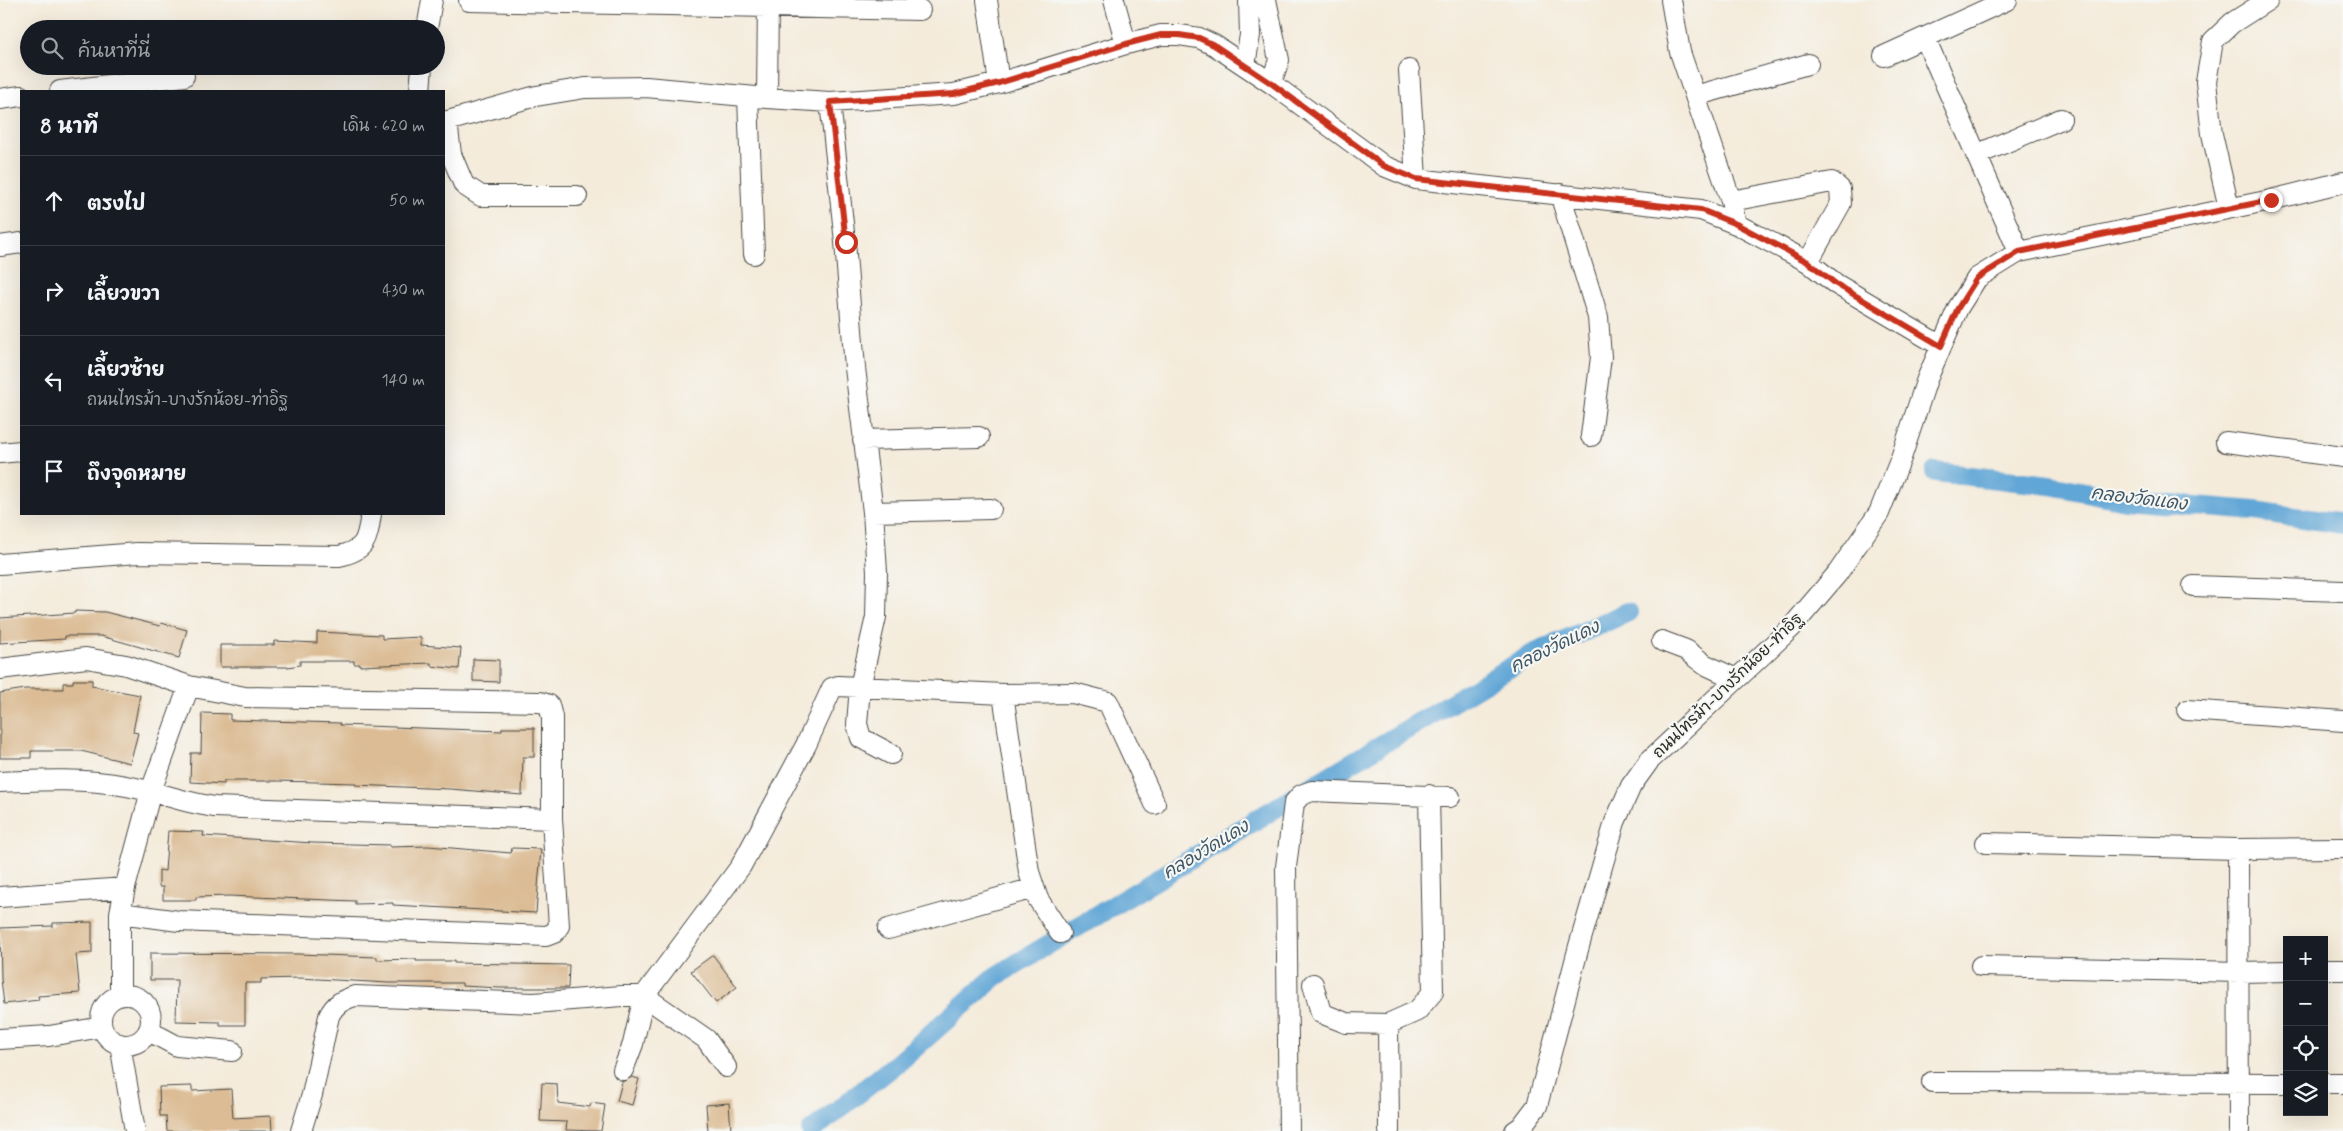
<!DOCTYPE html>
<html lang="th">
<head>
<meta charset="utf-8">
<style>
	:root { --surface:#171b24; --page:#242831; --text:#f1f3f6; --muted:#9ea1a6; --line:#363941 }
	body { margin:0; font-family:Mynerve,"Playpen Sans Thai",sans-serif; background:var(--page); color:var(--text) }
	.controls { position:absolute; right:15px; bottom:15px; display:grid; overflow:hidden; border-radius:0px; box-shadow:0 5px 20px #0002 }
	.controls button { width:45px; height:45px; display:grid; place-items:center; padding:0; border:0; border-bottom:1px solid var(--line); background:var(--surface); color:var(--text); font:25px sans-serif }
	.stop { position:absolute; width:15px; height:15px; margin:-11px; border:4px solid #c8321e; border-radius:50%; background:#fff }
	.stop.end { background:#c8321e; border-color:#fff; box-shadow:0 1px 5px #0008 }
	.list { margin:0; padding:0; list-style:none }
	h2 { display:flex; justify-content:space-between; align-items:center; height:65px; margin:0; padding:0 20px; font-size:21px }
	h2 small { font-size:16px; font-weight:400; color:var(--muted) }
	.list li { display:grid; grid-template-columns:32px 1fr auto; gap:15px; align-items:center; box-sizing:border-box; height:90px; padding:0 20px; border-top:1px solid var(--line) }
	.list b { display:block; font-size:19px; white-space:nowrap }
	.list p { margin:0; font-size:16px; white-space:nowrap; color:var(--muted) }
	.list em { font-size:16px; font-style:normal; color:var(--muted) }
	.icon { flex:none; width:28px; height:28px; fill:none; stroke:currentColor; stroke-width:2; stroke-linecap:round; stroke-linejoin:round }
	.map { position:relative; flex:none; width:2343px; height:1131px; overflow:hidden }
	.search { position:absolute; background:var(--surface); box-shadow:0 5px 20px #0002; left:20px; top:20px; width:425px; height:55px; display:flex; align-items:center; gap:12px; box-sizing:border-box; padding:0 18px; border-radius:28px; color:var(--muted); font-size:19px }
	.panel { position:absolute; background:var(--surface); box-shadow:0 5px 20px #0002; left:20px; top:90px; width:425px; height:425px; border-radius:0px }
	.map>svg:first-child { display:block }
</style>
</head>
<body>
<div class="map">
<svg width="2343" height="1131" viewBox="0 0 2343 1131">
	<rect width="100%" height="100%" fill="#f6f6f2"/>
	<filter id="ink" filterUnits="userSpaceOnUse"><feTurbulence type="fractalNoise" baseFrequency=".02" numOctaves="2"/><feDisplacementMap in="SourceGraphic" scale="10" xChannelSelector="R" yChannelSelector="G"/><feConvolveMatrix kernelMatrix="1 2 1 2 8 2 1 2 1" color-interpolation-filters="sRGB"/></filter>
	<filter id="wash" filterUnits="userSpaceOnUse"><feTurbulence type="fractalNoise" baseFrequency=".0096" numOctaves="4" result="noise"/><feDisplacementMap in="SourceGraphic" scale="20" xChannelSelector="R" yChannelSelector="G"/><feGaussianBlur stdDeviation="1.12" result="paint"/><feColorMatrix in="noise" values="0 0 0 0 0 0 0 0 0 0 0 0 0 0 0 0 0 1.4 0 .05"/><feComposite in="paint" operator="in"/></filter>
	<g filter="url(#wash)">
		<rect width="100%" height="100%" fill="#f4ebda"/>
		<g fill="none" stroke-linecap="round" stroke-linejoin="round">
			<path stroke="#61a6d6" stroke-width="20" d="M1935,472L2050,485L2125,500L2255,511L2343,524
				M811,1131L900,1061L996,976L1531,655L1628,612"/>
		</g>
		<g id="blocks">
			<path fill="#dbbc94" d="M75,611L105,612L160,626L161,623L187,630L179,658L101,636H65V639L0,643V618L75,613Z
				M317,632L382,635V639L421,637V645L461,648L459,669L431,666V663L360,666V664H354V661H300V665L288,667H220V645H274V641L317,643Z
				M473,659L499,660V682L473,681Z
				M73,680H92V686L140,695L133,732L138,733L130,763L81,751H31V758H0V693L25,689H63V683H73Z
				M202,713L230,714V720L340,723V725L502,731V728H534V757H523L522,795L450,789L355,785V783L277,781H224V784L190,782L191,753H201Z
				M168,831L204,832L203,836L313,843L390,845V847L428,846L511,853L512,848L541,849L536,913L393,905V903L355,904V901L229,896L196,897V900H163V887H159V870L165,871Z
				M92,922V953L76,954L80,993L38,996L39,1000L4,1004L1,979L0,928L53,926V923Z
				M150,953L298,954L377,957V960L416,959V961H454V963L569,965L568,988H500L462,986V983H388L300,978L261,979V983H245V1025H220V1022L176,1021L177,980H150Z
				M713,955L737,987L716,1003L691,971Z
				M632,1077L639,1079L632,1105L617,1101L622,1082Z
				M542,1083L557,1084L558,1103L590,1107L591,1103L605,1105L601,1131L566,1130L567,1122L540,1121Z
				M192,1086V1091L231,1089L233,1118L271,1116L272,1131H167L166,1116H160L159,1087Z
				M729,1103L731,1131H708L706,1105Z"/>
		</g>
	</g>
	<g filter="url(#ink)">
		<use href="#blocks" fill-opacity="0" stroke="#494845" stroke-width="1"/>
		<g fill="none" stroke-linecap="round" stroke-linejoin="round">
			<defs>
				<path id="minor" d="M987,0L999,83
					M1114,0L1126,44
					M1266,0L1279,60L1271,83
					M1671,0L1680,52L1731,201L1736,224
					M469,1L920,10
					M427,29L432,0
					M1925,38L2019,252
					M1884,56L2007,0
					M1245,65L1250,35L1249,0
					M1409,70L1416,179
					M60,91L184,76
					M420,91L422,66
					M1695,96L1808,64
					M748,97L754,254
					M767,98L768,0
					M0,99L21,96
					M830,102L845,242L855,368L873,512L877,572L876,617L860,687L857,724L861,738L891,754
					M447,121L451,154L464,185L481,196H577
					M444,122L536,96L585,88L646,87L767,98L830,102L954,94L999,83L1126,44L1161,35H1179L1199,38L1214,45L1271,83L1384,166L1416,179L1701,210L1736,224L1808,262L1836,284L1941,346
					M1976,155L2061,119
					M1560,194L1598,317L1601,357L1591,436
					M1731,201L1832,182L1840,189L1841,203L1808,262
					M2229,208L2212,134L2206,82L2213,41L2232,23L2268,0
					M0,246L21,243
					M863,440L979,437
					M2226,442L2343,457
					M0,453L21,451
					M873,512L991,509
					M0,564L137,553L339,556C367,550 367,539 371,514
					M2193,586L2343,591
					M1662,641L1686,650L1704,664L1736,679
					M0,669L86,658L126,665L189,686L245,697L540,702L549,705L552,717V819L559,926L554,933L546,936L179,921L120,913
					M1003,694L1029,872L1038,899L1060,933
					M2187,710L2343,721
					M0,782C42,780 85,778 126,786C156,791 184,803 215,807L552,819
					M1986,843L2238,849L2343,848
					M2238,849L2239,1131
					M0,897L125,888
					M888,929L1034,888
					M1981,966L2240,972L2287,971
					M2324,970H2343
					M1313,984L1321,1013L1346,1023L1388,1024
					M101 1020a25 25 0 1 1 50 0a25 25 0 1 1-50 0Z
					M120,996V913L125,888L151,791L189,686
					M149,1031L177,1046L232,1051
					M0,1039L49,1036L102,1027
					M120,1044L135,1131
					M623,1070L633,1044L644,996L741,866L806,745L832,688L838,686L1003,694L1073,693L1108,702L1155,804
					M1932,1082L2287,1083
					M2324,1083H2343
					M301,1131L312,1095L329,1016C335,1004 342,1000 355,996L534,1003L622,996H644L706,1039L726,1067
					M1289,1131L1286,867L1294,803L1301,795L1312,791L1450,797
					M1389,1131L1388,1024L1417,1011L1433,992L1429,795
					M1515,1131L1521,1127L1537,1106L1579,946L1615,822L1631,786L1649,761L1791,628L1837,574L1879,513L1901,458L1927,379L1958,308L1977,278L2019,252L2271,200L2343,182"/>
			</defs>
			<use href="#minor" stroke="#494845" stroke-width="22"/>
			<use href="#minor" stroke="#fff" stroke-width="20"/>
		</g>
	</g>
	<g fill="none" stroke-linecap="round" stroke-linejoin="round" filter="url(#ink)">
		<path stroke="#c8321e" stroke-width="6" d="M846,242L830,102L954,94L999,83L1126,44L1161,35H1179L1199,38L1214,45L1271,83L1384,166L1416,179L1701,210L1736,224L1808,262L1836,284L1941,346L1958,308L1977,278L2019,252L2271,200"/>
	</g>
	<g text-anchor="middle" dominant-baseline="central" stroke-width="4.5" stroke-linejoin="round" paint-order="stroke">
		<g font-size="16" fill="#2b2b2b" stroke="#f6f6f2">
			<text transform="translate(1728 686) rotate(-44)">ถนนไทรม้า-บางรักน้อย-ท่าอิฐ</text>
		</g>
		<g font-size="18" font-style="italic" fill="#3e5667" stroke="#f6f6f2">
			<text transform="translate(2139 499) rotate(7)">คลองวัดแดง</text>
			<text transform="translate(1555 647) rotate(-26)">คลองวัดแดง</text>
			<text transform="translate(1206 850) rotate(-31)">คลองวัดแดง</text>
		</g>
	</g>
</svg>
<div class="controls">
<button>+</button>
<button>−</button>
<button><svg class="icon" aria-label="locate" viewBox="0 0 24 24"><circle cx="12" cy="12" r="6"/><path d="M12 2v4M12 18v4M2 12h4M18 12h4"/></svg></button>
<button><svg class="icon" aria-label="layers" viewBox="0 0 24 24"><path d="M12 4l9 5-9 5-9-5zM3 14l9 5 9-5"/></svg></button>
</div>
<div class="stop" style="left:846px;top:242px"></div>
<div class="stop end" style="left:2271px;top:200px"></div>
<div class="search"><svg class="icon" aria-label="search" viewBox="0 0 24 24"><circle cx="10" cy="10" r="6"/><path d="M15 15l6 6"/></svg>ค้นหาที่นี่</div>
<section class="panel">
<h2>8 นาที<small>เดิน · 620 m</small></h2>
<ul class="list">
<li><svg class="icon" aria-label="ahead" viewBox="0 0 24 24"><path d="M12 20V5M6 11l6-6 6 6"/></svg><div><b>ตรงไป</b></div><em>50 m</em></li>
<li><svg class="icon" aria-label="right" viewBox="0 0 24 24"><path d="M7 20v-9h11M14 6l5 5-5 5"/></svg><div><b>เลี้ยวขวา</b></div><em>430 m</em></li>
<li><svg class="icon" aria-label="left" viewBox="0 0 24 24"><path d="M17 20v-9H6M10 6l-5 5 5 5"/></svg><div><b>เลี้ยวซ้าย</b><p>ถนนไทรม้า-บางรักน้อย-ท่าอิฐ</p></div><em>140 m</em></li>
<li><svg class="icon" aria-label="arrive" viewBox="0 0 24 24"><path d="M6 21V4h12l-3 4 3 4H6"/></svg><div><b>ถึงจุดหมาย</b></div></li>
</ul>
</section>
</div>
</body>
</html>
